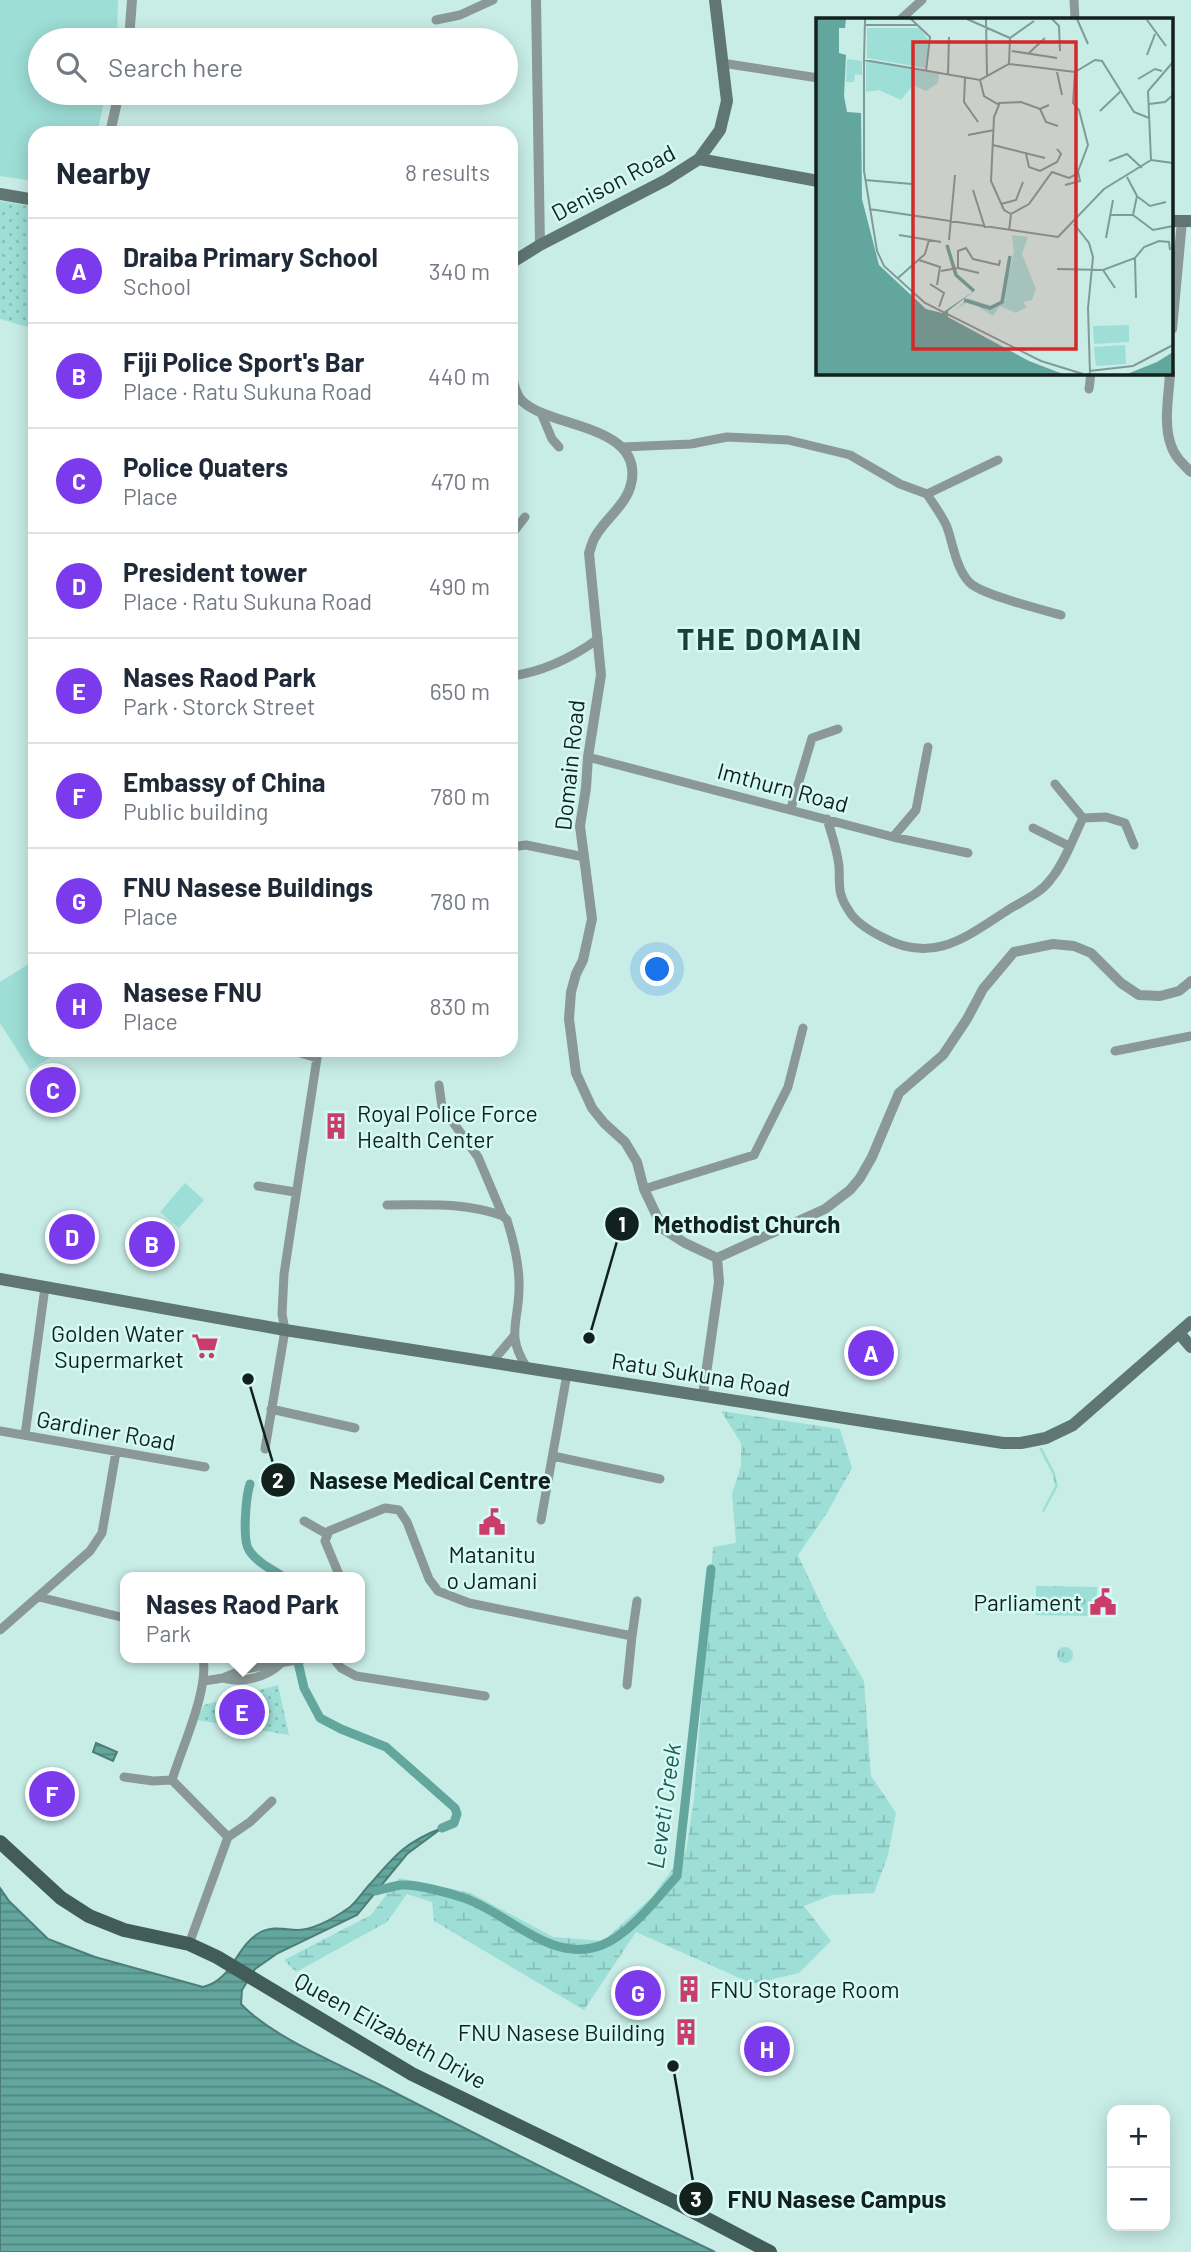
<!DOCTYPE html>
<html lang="en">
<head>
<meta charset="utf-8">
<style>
	:root { --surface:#fff; --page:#f2f2f3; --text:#1f2937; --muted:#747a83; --line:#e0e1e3; --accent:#7c3aed }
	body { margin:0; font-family:Barlow,sans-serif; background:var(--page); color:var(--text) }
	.controls { position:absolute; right:21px; bottom:21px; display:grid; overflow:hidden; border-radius:14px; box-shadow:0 4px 18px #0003 }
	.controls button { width:63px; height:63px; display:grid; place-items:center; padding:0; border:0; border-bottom:2px solid var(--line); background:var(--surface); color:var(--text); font:35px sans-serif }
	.you { position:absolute; left:658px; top:970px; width:24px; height:24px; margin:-18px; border:5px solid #fff; border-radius:50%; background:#1a73e8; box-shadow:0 0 0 10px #1a73e833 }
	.badge { display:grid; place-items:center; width:46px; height:46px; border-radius:50%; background:var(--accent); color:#fff; font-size:23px; font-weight:700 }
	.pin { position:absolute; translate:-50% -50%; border:4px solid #fff; box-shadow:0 2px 7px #0006 }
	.popup { position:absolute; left:120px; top:1572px; width:245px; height:91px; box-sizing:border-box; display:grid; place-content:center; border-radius:14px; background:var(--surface); filter:drop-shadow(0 2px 5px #0005); font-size:23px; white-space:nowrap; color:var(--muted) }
	.popup b { font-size:26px; color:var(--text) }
	.popup::after { content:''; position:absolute; left:50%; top:100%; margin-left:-14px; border:14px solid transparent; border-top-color:var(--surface) }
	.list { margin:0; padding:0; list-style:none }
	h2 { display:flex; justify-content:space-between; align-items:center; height:91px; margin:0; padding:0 28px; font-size:30px }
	h2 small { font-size:23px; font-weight:400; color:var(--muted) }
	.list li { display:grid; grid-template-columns:46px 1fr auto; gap:21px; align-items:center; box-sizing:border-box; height:105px; padding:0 28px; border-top:2px solid var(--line) }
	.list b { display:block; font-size:26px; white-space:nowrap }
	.list p { margin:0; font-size:23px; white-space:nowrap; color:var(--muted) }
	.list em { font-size:23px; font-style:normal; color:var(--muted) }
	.icon { flex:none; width:38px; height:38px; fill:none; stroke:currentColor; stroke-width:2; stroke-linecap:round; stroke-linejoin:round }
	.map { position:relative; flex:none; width:1191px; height:2252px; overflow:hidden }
	.search { position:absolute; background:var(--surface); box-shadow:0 4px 18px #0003; left:28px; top:28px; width:490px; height:77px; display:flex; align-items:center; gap:18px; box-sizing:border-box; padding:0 24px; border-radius:38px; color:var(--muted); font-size:26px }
	.panel { position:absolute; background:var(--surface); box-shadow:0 4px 18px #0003; left:28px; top:126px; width:490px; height:931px; border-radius:21px }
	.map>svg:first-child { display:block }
</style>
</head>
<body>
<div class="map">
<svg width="1191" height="2252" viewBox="0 0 1191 2252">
	<defs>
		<pattern id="grass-tufts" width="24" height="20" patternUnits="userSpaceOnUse" patternTransform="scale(1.75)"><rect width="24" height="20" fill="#9dded6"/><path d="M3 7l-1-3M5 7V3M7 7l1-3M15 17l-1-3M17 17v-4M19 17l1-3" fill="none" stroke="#86beb7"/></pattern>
		<pattern id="wetland-marsh" width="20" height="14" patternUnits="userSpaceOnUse" patternTransform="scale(1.75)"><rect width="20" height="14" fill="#9dded6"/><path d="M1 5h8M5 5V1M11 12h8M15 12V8" fill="none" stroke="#86beb7"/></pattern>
		<pattern id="park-dots" width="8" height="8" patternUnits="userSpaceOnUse" patternTransform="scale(1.75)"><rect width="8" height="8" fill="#9dded6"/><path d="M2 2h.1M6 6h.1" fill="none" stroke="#86beb7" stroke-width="1.8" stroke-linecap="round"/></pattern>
		<pattern id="water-rules" width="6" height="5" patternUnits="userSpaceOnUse" patternTransform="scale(1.75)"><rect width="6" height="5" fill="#63a69e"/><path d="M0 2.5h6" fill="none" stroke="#508780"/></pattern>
	</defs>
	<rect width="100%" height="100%" fill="#c8ede7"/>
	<path fill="url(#grass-tufts)" d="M1039,1448H1042L1055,1473L1058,1486L1044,1512L1042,1511L1055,1486L1053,1475Z
		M1036,1586L1097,1587V1616L1036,1615Z
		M1057 1655a8 8 0 1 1 16 0a8 8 0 1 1-16 0Z"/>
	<path fill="url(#wetland-marsh)" d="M721,1411L840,1429L852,1468L827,1513L798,1555L827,1617L864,1681L871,1776L896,1813L888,1855L874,1893L832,1895L804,1906L831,1941L799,1973L753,1984L636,1932L584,2010L434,1921L432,1902L407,1894L387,1922L296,1972L284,1960L371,1915L399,1878L471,1893L553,1937L603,1941L652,1897L686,1851L694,1799L713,1547L736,1543L732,1494L741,1466V1443Z"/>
	<path fill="url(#park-dots)" d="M0,201L35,207V329L0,319Z
		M278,1685L289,1735L197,1720L204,1705Z"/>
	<path fill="#9dded6" d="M0,0H118L117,40H40V93H106L97,133H35V181L0,176Z
		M35,960V1050H62L30,1070L0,1023V982Z
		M185,1183L204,1200L179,1228L160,1212Z"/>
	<path fill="url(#water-rules)" stroke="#4b7e78" stroke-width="2" d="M96,1743L117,1752L113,1761L93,1752Z
		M442,1828L407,1854L357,1915L278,1953L255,1969L242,1990L241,2004C272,2037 341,2065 382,2086C493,2143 603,2198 715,2252H0V1888L9,1901L48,1939L95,1957L203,1987C233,1980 235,1947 259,1933C271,1926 284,1929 296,1930C314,1930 336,1917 350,1907C358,1900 364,1890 371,1883C396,1854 406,1842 442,1828Z"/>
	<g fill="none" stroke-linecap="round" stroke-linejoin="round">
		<path stroke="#63a69e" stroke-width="9" d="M250,1484C246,1496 242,1540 249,1550C256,1562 273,1570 284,1577
			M297,1658L304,1688L320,1718L341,1729L386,1747L455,1808L457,1814L454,1823L442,1828
			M375,1891C384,1889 393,1886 401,1885C417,1884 449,1893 464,1898C509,1913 551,1965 602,1945C630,1934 657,1898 677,1876L711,1569"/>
		<path stroke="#8a9997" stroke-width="9" d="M1074,0L1075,19
			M901,19L922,0
			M436,20L460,15L493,0
			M722,63L818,78
			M1089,389L1091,373
			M542,415L552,439L559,447
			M623,447L691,444L727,437L788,440L850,455L900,484L927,494L998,460
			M927,494C933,504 942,515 947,527C953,544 956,568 969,582C979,594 1043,610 1061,615
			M511,535L525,517
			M511,676C542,672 573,657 598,639
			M588,757L893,837L968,853
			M791,808L812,738L838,729
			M1083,818L1106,817L1125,823L1134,845
			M827,819C832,835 837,849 839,866C840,886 837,893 849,911C856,923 870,931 882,937C933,965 966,937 1008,910C1024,900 1040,894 1051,879C1065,862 1073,838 1083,818L1055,784
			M1033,828L1069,846
			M893,837L916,810L928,747
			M511,847L526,845L584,857
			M1115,1051L1191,1036
			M439,1085L442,1107L478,1157L503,1216L507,1220C514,1242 520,1267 519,1290C518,1325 506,1335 527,1368
			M258,1186L295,1192
			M644,1189L754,1155L788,1087L803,1028
			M387,1205C427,1205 464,1202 503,1216
			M492,1362L514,1336
			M271,1409L355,1428
			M0,1431L205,1467
			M25,1435L45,1287
			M265,1449L285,1330L282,1314L284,1274L317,1058L297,1052V1050
			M553,1456L660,1479
			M541,1520L567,1374
			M304,1521L327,1534
			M340,1577L325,1541L329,1531L385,1508L399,1510L407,1522L429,1579L438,1591L469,1603L632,1636L637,1601
			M39,1597L125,1618
			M0,1630L90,1551L102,1533L116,1452
			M333,1658L341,1668L356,1676L485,1696
			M223,1678C241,1684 267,1677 280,1664
			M204,1681L223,1678L245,1669L308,1658
			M627,1685L632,1636
			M124,1777L153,1781L172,1780L228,1837L189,1944
			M172,1780C182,1747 209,1690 203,1658
			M228,1837L250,1822L272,1801"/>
		<path stroke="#8a9997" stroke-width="10" d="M536,0L540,245
			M129,40L132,0
			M110,133L119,93
			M1172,329L1182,221
			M511,371C513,380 514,394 522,401C550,428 639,424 632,479C629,504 606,517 595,537C592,542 591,548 589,553L601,675L588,757L586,788L580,826L592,919L583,960L576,974L571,992L569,1019L576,1073L592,1108L604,1123L625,1142L637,1162L644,1189L663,1229L685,1243L717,1258L719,1282L703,1395
			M1170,373C1169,395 1163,424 1171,445C1174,456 1183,464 1191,472
			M717,1258L825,1209L850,1190L860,1178L872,1157L899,1093L943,1055L967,1019L983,989L1014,952L1053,944L1074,946L1091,953L1121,983L1139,995L1160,996L1179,991L1191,981"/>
		<path stroke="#5f7672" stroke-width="12" d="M699,159L818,181
			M0,194L35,200
			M1172,221H1191
			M511,263L540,245L666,180L699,159L720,130L727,101L715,0
			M0,1279L285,1330L1003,1443H1021L1046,1438L1073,1425L1191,1322
			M1179,1333L1191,1347"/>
		<path stroke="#415c59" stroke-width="14" d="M0,1842L61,1898L89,1916L124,1930L189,1944L217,1957L412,2074L673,2201L770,2252"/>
	</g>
	<defs>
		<symbol id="building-bare" viewBox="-9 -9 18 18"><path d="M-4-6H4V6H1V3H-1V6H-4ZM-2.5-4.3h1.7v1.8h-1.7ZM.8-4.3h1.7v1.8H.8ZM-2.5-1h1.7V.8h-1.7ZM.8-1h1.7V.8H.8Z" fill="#ca3c69" stroke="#d5faf5" stroke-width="2.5" paint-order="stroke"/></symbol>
		<symbol id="supermarket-bare" viewBox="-9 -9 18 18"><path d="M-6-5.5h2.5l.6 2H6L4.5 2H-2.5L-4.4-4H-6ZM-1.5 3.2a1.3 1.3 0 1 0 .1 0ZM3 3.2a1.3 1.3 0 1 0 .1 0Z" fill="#ca3c69" stroke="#d5faf5" stroke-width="2.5" paint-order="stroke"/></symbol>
		<symbol id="civic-bare" viewBox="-9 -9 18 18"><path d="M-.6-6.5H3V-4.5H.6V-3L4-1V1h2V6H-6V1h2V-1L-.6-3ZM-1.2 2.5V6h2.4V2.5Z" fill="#ca3c69" stroke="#d5faf5" stroke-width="2.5" paint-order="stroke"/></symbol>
	</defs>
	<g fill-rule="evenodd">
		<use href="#building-bare" x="317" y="1107" width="38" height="38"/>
		<use href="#supermarket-bare" x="186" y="1327" width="38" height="38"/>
		<use href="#civic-bare" x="473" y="1503" width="38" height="38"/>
		<use href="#civic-bare" x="1084" y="1583" width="38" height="38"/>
		<use href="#building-bare" x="670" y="1970" width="38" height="38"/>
		<use href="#building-bare" x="667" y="2013" width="38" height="38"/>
	</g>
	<g text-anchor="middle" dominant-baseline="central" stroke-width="5" stroke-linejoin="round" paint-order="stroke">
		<g font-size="23" fill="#12201e" stroke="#d5faf5">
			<text transform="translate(613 182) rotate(-28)">Denison Road</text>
			<text transform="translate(569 765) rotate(-84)">Domain Road</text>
			<text transform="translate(783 787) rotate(15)">Imthurn Road</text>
			<text transform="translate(701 1374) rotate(9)">Ratu Sukuna Road</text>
			<text transform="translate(106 1430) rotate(10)">Gardiner Road</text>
			<text transform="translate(391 2030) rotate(29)">Queen Elizabeth Drive</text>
		</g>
		<g font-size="23" fill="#12201e" stroke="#d5faf5" text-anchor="end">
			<text x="357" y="1113" text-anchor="start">Royal Police Force<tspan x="357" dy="26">Health Center</tspan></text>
			<text x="184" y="1333">Golden Water<tspan x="184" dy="26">Supermarket</tspan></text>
			<text x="492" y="1554" text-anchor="middle">Matanitu<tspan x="492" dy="26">o Jamani</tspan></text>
			<text x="1082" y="1602">Parliament</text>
			<text x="710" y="1989" text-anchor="start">FNU Storage Room</text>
			<text x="665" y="2032">FNU Nasese Building</text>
		</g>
		<g font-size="24" font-style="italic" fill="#225b55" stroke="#d5faf5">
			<text transform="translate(663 1806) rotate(-82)">Leveti Creek</text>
		</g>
		<g font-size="30" font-weight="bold" letter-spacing="2" fill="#1c3d39" stroke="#d5faf5">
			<text x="770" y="638">THE DOMAIN</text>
		</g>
	</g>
	<g transform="translate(816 18)">
		<rect width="357" height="357" fill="#c8ede7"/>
		<path d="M196,217L212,219L206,236L220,271L216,282L207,284L211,289L200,295L184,288L177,298L153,283L138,293L152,280L179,289L186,283L198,234Z" fill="#9dded6"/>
		<path d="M50,43L123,56L122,65L110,73L97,67L85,82L63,72L50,74ZM313,307V324L278,326L277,308ZM309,327L310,346L280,348L278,329Z" fill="#9dded6"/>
		<path d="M51,10H104L113,23L109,50L51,40ZM31,41L46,43V57L39,56L38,64H30Z" fill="#9dded6"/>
		<path d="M0,1H30L29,10H23V35L30,37L28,78L31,94L45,95L46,181L63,247L110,291L126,295L158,273L132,293V299L213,343L247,356H0ZM357,334V356H311L341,344Z" fill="#63a69e"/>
		<path fill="none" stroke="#63a69e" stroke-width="3.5" d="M131,227L140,257L158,273M148,282L174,290L186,284L194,238"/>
		<path fill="none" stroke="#7f9b97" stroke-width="2" d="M95,1L114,19L110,53M151,1L194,20L218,3M170,1L171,57M236,1L243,8L244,33M261,1L272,26M331,2L350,28M50,7H100M194,20L193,46L164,62L48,42V153L61,233L68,248L109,285L225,343L267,356M196,33L241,40M213,35L229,20M331,37L339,16M48,42L49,1M193,46L259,54L279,42L286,43L318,94L333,100M241,54L246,77M132,57L133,19M149,60L148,84L162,104M322,61L339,51L346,53M164,62L168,78L183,87L178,99L175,163L188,192L195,196L193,213M182,85L205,84L224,91L233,87M333,86L349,84L357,77M224,91L230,104L242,108M284,93L305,73M152,117L178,112M177,127L229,140M210,136L213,149L224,153L241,144L245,136L241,131M335,142L357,145M293,143L311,136L326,150M311,159L321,178L317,197M49,162L96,166M249,167L264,163L262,153M157,172L169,210M322,179L334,188L350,184M185,186L200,182L207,164M53,191L242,219L288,171L335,142L332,73L357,44M195,196L213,186L236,154L253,160L261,156L272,127L263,92L257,85L259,54M294,197H317M317,197L337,212L357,208M258,206L273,225L277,239L272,290L274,356M83,217L125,224M290,220L297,182M133,222L139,157M319,240L320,280M103,242L124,249L121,267M142,250L163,255M241,251L287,252L319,240L328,229L343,223L353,224L354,232M287,252L299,270M125,253L142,250V233L150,230L157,241L183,247L184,242M82,260L109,236L113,222M114,266L128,275L123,289M273,353L317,348L357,327"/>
		<path fill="#d62828" fill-opacity="0.15" stroke="#d62828" stroke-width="3.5" d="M97,24H260V331H97Z"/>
		<rect width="357" height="357" fill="none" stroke="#12201e" stroke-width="3.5"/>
	</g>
	<path fill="none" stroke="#12201e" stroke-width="2.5" d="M589 1338L622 1224M248 1379L278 1480M673 2066L696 2199"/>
	<g fill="#12201e" stroke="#d5faf5" stroke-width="2.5">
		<circle cx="589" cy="1338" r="7"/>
		<circle cx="248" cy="1379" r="7"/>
		<circle cx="673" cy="2066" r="7"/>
		<circle cx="622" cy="1224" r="18"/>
		<circle cx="278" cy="1480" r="18"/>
		<circle cx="696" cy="2199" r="18"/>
	</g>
	<g font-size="21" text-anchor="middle" font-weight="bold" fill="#fff">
		<text x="622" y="1232">1</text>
		<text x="278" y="1488">2</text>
		<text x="696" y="2207">3</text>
	</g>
	<g font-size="24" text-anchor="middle" font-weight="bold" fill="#12201e" stroke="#d5faf5" stroke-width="5" stroke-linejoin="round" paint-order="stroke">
		<text x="747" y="1233">Methodist Church</text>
		<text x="430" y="1489">Nasese Medical Centre</text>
		<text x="837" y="2208">FNU Nasese Campus</text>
	</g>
</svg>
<div class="controls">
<button>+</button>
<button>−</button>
</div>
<div class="you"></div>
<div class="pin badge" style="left:871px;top:1353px">A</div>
<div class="pin badge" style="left:152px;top:1244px">B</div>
<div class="pin badge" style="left:53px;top:1090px">C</div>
<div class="pin badge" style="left:72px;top:1237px">D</div>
<div class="pin badge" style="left:242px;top:1712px">E</div>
<div class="popup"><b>Nases Raod Park</b>Park</div>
<div class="pin badge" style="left:52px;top:1794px">F</div>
<div class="pin badge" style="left:638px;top:1993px">G</div>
<div class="pin badge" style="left:767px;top:2049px">H</div>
<div class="search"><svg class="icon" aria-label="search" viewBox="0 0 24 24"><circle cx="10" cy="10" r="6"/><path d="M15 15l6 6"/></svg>Search here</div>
<section class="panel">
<h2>Nearby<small>8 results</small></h2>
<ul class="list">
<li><span class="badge">A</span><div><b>Draiba Primary School</b><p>School</p></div><em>340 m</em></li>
<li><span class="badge">B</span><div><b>Fiji Police Sport's Bar</b><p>Place · Ratu Sukuna Road</p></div><em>440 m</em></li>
<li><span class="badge">C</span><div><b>Police Quaters</b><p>Place</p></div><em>470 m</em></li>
<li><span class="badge">D</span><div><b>President tower</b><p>Place · Ratu Sukuna Road</p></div><em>490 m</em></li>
<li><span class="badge">E</span><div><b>Nases Raod Park</b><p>Park · Storck Street</p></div><em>650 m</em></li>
<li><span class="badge">F</span><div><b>Embassy of China</b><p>Public building</p></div><em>780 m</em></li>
<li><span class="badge">G</span><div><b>FNU Nasese Buildings</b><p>Place</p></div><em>780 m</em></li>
<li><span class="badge">H</span><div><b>Nasese FNU</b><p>Place</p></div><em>830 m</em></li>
</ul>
</section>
</div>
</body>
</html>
